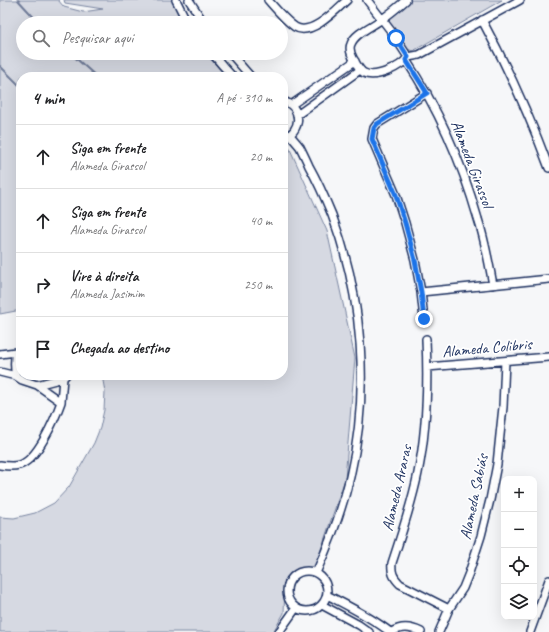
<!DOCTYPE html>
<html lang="pt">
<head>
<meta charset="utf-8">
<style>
	:root { --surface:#fff; --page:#f6f6f6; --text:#202124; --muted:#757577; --line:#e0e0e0 }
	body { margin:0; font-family:Caveat,sans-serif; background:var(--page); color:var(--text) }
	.controls { position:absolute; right:12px; bottom:12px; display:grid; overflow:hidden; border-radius:8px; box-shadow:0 4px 16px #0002 }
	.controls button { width:36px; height:36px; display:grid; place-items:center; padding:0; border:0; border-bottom:1px solid var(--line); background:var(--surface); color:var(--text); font:20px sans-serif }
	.stop { position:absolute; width:12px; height:12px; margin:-9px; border:3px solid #1a73e8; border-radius:50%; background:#fff }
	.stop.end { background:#1a73e8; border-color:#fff; box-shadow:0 1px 4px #0008 }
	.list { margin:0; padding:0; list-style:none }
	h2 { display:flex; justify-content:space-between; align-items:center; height:52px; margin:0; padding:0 16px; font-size:17px }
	h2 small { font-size:13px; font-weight:400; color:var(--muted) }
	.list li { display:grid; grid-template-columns:26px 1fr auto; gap:12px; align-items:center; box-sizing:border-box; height:64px; padding:0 16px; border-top:1px solid var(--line) }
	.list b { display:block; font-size:15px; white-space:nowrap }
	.list p { margin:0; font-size:13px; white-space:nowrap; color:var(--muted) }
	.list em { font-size:13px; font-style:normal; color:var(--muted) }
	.icon { flex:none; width:22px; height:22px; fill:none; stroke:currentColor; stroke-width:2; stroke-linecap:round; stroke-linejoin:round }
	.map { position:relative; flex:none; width:549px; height:632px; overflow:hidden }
	.search { position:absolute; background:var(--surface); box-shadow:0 4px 16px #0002; left:16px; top:16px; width:272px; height:44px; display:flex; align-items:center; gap:10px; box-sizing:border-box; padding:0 14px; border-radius:22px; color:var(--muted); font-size:15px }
	.panel { position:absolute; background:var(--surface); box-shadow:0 4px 16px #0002; left:16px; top:72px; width:272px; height:308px; border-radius:16px }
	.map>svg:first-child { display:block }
</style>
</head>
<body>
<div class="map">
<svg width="549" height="632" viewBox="0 0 549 632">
	<rect width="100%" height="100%" fill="#f6f7f9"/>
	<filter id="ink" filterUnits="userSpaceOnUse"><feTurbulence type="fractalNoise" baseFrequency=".025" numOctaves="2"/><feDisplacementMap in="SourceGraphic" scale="8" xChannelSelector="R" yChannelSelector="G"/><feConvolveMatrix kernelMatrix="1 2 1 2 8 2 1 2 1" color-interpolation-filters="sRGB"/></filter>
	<g filter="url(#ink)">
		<path fill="#d6d9e2" stroke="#7884a0" d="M0,0H58L64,7L83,12L103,9L65,3L64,0H172L185,23H23V53H205L227,77H21V310L0,314Z
			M402,0H502L413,51L404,48L386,23L387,15Z
			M283,147H289L327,231L355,358L345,479L316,564L305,574L285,585L284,613L273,632H0V517L14,518L35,513L54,503L69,487L94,443L100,428L104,410L105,392L102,375H283Z"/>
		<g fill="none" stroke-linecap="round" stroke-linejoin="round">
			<path stroke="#707c99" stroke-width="2" d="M18,0L39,23
				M70,53L97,77
				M0,66L21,87"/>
			<defs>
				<path id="minor" d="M176,0L184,16L189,23
					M189,0L204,23
					M268,0C275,8 286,21 295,27C311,37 336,10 347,0
					M367,0L391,31L408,57
					M406,0C398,7 390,14 382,19C373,26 355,33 351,44C349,48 351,54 353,58C356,63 359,70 364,73C376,79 401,67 408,57L419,55L520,0
					M482,20C508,68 530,117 549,168
					M212,53L223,66L233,77
					M230,53L251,77
					M406,60C438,108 462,163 478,219C485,240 489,263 493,285
					M283,101C303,107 302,132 283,138
					M291,105L355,61
					M297,115L360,70
					M290,135C293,139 297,143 300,147C303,153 306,159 309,166C318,182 325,198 332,215C363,298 370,390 350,477C342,510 330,542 316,573
					M421,292L549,279
					M424,319L421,292L415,260L405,223L396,195L372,139L374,128L377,124L427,93
					M426,339C428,383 427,429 418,473C412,503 402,533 392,563C391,572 393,577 400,584L449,609
					M0,354L16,352
					M427,367L549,357
					M0,372L16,376L22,380L37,385L63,378L66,375
					M16,376C14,367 14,360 16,352L21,351
					M37,385L61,402L63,378
					M0,465C6,466 13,467 19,465C37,461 55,419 61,402
					M287 591a20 20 0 1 1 40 0a20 20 0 1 1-40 0Z
					M327,595C348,606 371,617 390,632
					M322,605L359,625L369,632
					M279,632L296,608
					M392,632C401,626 411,627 421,632
					M439,632L449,609L463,588L469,573L481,536L490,500L497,464L500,435L503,407L505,361
					M530,632L549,580"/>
			</defs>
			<use href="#minor" stroke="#1b2f5e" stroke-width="10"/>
			<use href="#minor" stroke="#fff" stroke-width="7"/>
		</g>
	</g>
	<g fill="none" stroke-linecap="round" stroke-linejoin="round" filter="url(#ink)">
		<path stroke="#1a73e8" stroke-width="5" d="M396,38L408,57L406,60L427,93L377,124L374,128L372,139L396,195L405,223L415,260L421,292L424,319"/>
	</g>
	<g text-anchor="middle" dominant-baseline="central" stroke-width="3.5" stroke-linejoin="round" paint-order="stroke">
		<g font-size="16" fill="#1b2f5e" stroke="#fff">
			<text transform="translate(472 164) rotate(69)">Alameda Girassol</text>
			<text transform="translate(487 348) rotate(-5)">Alameda Colibris</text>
			<text transform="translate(397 488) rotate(-77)">Alameda Araras</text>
			<text transform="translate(474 497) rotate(-78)">Alameda Sabiás</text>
		</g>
	</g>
</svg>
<div class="controls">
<button>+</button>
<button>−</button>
<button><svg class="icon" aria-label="locate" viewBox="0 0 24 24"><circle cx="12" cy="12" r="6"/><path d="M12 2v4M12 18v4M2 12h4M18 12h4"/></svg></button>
<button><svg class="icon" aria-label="layers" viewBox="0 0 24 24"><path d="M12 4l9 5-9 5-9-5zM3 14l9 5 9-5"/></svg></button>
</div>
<div class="stop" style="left:396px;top:38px"></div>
<div class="stop end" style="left:424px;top:319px"></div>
<div class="search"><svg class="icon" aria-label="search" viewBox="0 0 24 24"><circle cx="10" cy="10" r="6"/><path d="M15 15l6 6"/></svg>Pesquisar aqui</div>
<section class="panel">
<h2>4 min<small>A pé · 310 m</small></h2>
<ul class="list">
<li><svg class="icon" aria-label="ahead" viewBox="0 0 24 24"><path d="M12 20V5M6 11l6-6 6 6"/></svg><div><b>Siga em frente</b><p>Alameda Girassol</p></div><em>20 m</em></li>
<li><svg class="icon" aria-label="ahead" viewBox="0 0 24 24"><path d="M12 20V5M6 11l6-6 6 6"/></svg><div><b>Siga em frente</b><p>Alameda Girassol</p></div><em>40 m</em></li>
<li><svg class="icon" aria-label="right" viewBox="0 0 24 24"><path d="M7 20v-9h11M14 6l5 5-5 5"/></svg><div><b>Vire à direita</b><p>Alameda Jasimim</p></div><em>250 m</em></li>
<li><svg class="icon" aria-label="arrive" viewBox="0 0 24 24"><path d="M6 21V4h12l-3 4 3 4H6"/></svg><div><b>Chegada ao destino</b></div></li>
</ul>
</section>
</div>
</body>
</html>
